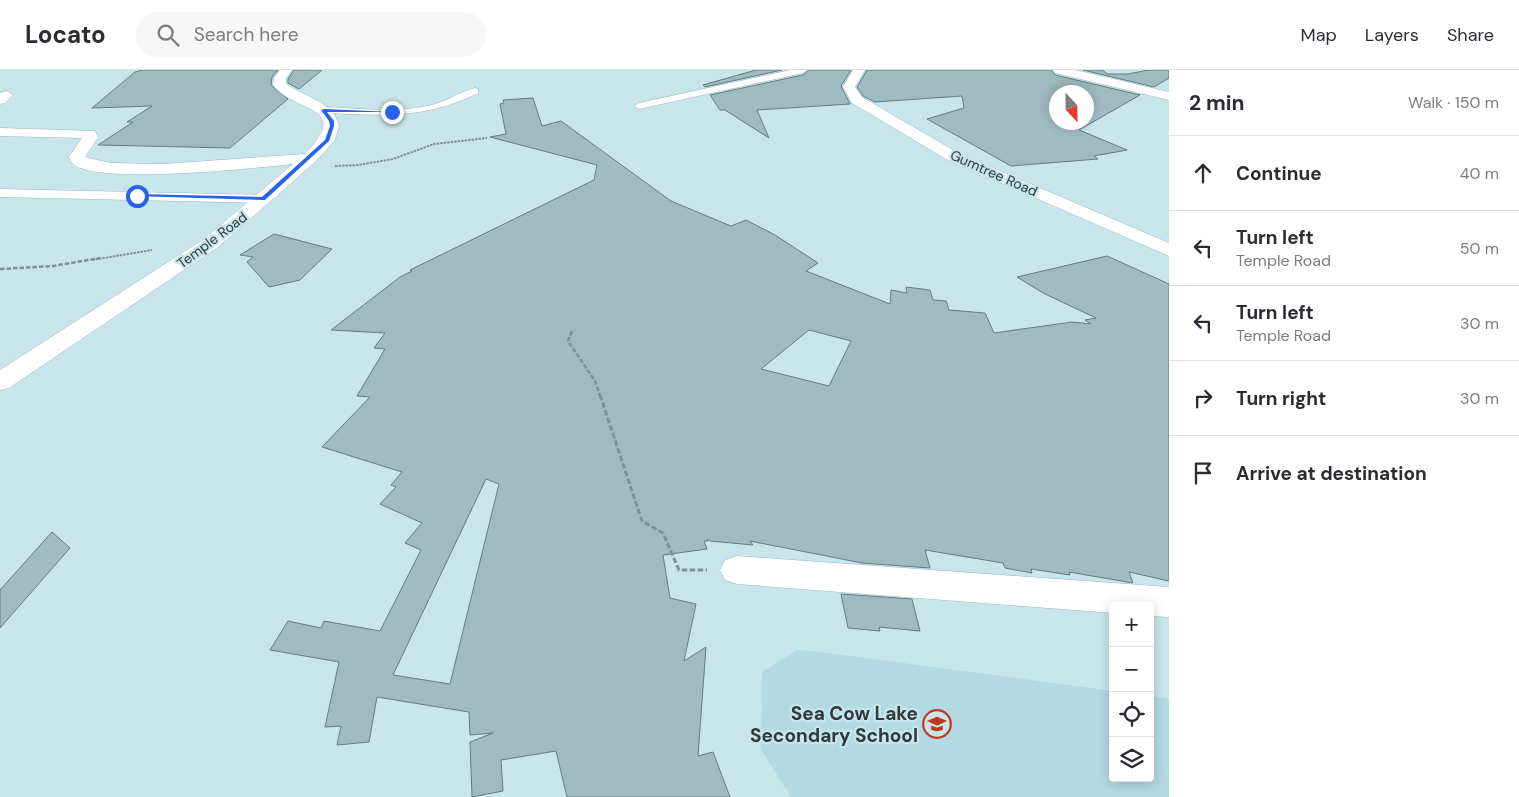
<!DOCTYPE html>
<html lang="en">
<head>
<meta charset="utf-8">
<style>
	:root { --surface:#fff; --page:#f7f7f7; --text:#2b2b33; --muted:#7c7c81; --line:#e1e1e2 }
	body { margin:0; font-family:"DM Sans",sans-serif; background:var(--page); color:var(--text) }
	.controls { position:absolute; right:15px; bottom:15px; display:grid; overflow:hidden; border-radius:5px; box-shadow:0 2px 12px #0003 }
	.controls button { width:45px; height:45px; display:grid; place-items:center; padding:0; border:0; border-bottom:1px solid var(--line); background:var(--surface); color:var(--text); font:25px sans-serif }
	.compass { position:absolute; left:1049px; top:15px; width:45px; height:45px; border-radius:50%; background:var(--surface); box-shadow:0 2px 12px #0003; rotate:158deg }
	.stop { position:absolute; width:15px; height:15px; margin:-11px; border:4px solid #2563eb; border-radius:50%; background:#fff }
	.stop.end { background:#2563eb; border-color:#fff; box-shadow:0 1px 5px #0008 }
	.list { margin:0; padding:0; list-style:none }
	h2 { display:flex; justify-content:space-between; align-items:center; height:65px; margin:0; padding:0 20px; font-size:21px }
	h2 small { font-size:16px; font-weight:400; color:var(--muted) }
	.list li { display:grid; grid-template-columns:32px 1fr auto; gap:15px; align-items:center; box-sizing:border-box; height:75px; padding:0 20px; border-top:1px solid var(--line) }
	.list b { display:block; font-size:19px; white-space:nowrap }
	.list p { margin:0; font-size:16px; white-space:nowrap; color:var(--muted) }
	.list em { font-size:16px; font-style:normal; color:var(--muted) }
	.icon { flex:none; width:28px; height:28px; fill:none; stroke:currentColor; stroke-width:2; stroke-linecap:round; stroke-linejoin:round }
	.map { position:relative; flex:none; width:1169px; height:727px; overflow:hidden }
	header { display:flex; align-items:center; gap:30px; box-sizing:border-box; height:70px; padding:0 25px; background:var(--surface); border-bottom:1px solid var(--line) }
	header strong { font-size:24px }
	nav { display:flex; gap:28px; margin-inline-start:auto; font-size:18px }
	.search { width:350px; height:45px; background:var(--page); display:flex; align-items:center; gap:12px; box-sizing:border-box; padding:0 18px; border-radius:28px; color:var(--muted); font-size:19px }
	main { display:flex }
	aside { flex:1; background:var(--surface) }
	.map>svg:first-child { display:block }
</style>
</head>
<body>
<header>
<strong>Locato</strong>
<div class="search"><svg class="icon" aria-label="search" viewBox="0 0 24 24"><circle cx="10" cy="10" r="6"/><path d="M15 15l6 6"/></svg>Search here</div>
<nav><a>Map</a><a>Layers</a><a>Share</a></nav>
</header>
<main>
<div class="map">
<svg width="1169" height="727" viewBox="0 0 1169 727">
	<rect width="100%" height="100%" fill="#c8e5ec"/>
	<path fill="#b3d9e2" d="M797,580L820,582L1113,621V708H1150V626L1169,629V727H791L761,679L762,602Z"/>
	<path fill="#9fbbc1" stroke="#617c82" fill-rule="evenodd" d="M143,0H278L272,7L271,15L288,29L230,78L98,75L133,52H127L152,36L92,38L135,2Z
		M294,0H322L299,19L288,13V9Z
		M756,0H782L705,17L703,15Z
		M809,0H851L841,16L850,34L757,40L769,68L725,40H720L710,25L803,5Z
		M867,0H1051L1055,5L1140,25L1079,60L1127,80L1094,86L1098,89L1011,96L927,49L964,38L962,26L875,32L863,26L857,17ZM1056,22H1086V52H1056Z
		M1083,0H1102L1108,4H1128L1148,0H1169V8L1154,17Z
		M533,28L542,56L561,51L671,131L731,156L746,150L775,165L818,193L806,201L890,234L891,220L907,223L906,217L930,220L933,230L946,231L949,240L985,243L994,263L1072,252L1091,254L1085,250L1096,248L1043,223L1017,207L1107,186L1169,214V511L1129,502L1133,513L1069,502L1070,505L1031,499L1032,503L1005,498L1003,493L925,480L930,498L862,493L750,471L753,475L710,471L708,469V471H704L707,479L663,485L670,528L696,534L684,591L706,577L698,686L713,682L730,727H567L556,681L501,690L503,721L472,727L470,672L493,663L470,665L469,642L377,627L369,672L337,675L341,656L325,657L339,592L270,580L288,551L321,558L324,551L380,561L421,480L405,473L422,453L380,434L396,417L391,415L402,402L322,377L370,327L357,326L385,279L374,278L385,263L331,260L400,207L412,201L410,200L594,110L597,95L490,67L506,64L500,34L504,33L503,30ZM809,260L851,271L829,316L761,299ZM486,409L499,414L450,614L393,605Z
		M274,164L332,179L300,210L269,217L247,192L253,187L240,185Z
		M52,462L70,478L0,558V520Z
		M841,524L912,529L920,561L879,557L880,561L848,558Z"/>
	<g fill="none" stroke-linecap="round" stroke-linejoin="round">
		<defs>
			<path id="lane" d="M791,0H807L803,3L639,39L634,36L639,33Z
				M475,18L478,19V23C423,50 382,45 323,43L318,40L323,37C359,38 397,44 432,35C447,31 460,22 475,18Z
				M0,119L264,125L270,129L264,133L0,127Z"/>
			<path id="street" d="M280,0H292L286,8V14C303,26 334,32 339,56L335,70L316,91L218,177L9,318L0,320V300L204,169L293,94C256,98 96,115 73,94C71,92 70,89 69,87L82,68L0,66V58L95,61L98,67L85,87L110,93L163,94L305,84C353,34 295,44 273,15L274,8Z
				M853,0H865L855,17L862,27L958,83L1169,173V186L946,89L852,33L843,17Z
				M1053,0H1075L1169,22V30L1055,3Z
				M6,21L13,25L5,33L0,34V23Z
				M737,486L1169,517V547L1150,546V536H1113V543L737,514L725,510L720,500L725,490Z"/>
		</defs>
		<use href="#lane" stroke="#9cb8be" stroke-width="1"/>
		<use href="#street" stroke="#9cb8be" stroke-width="1"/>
		<path stroke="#7d9297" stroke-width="2" stroke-dasharray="2.5 1" stroke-linecap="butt" d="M335,96L358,95L393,89L434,74L487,68
			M92,190L152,180"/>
		<path stroke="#7d9297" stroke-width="2.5" stroke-dasharray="4.5 2" stroke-linecap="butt" d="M0,199L53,196L100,188
			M572,261L568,271L595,311L600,326"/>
		<path stroke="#7d9297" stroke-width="3" stroke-dasharray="5.5 2.5" stroke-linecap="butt" d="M600,325L642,451L663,463L679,500H707"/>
		<use href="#lane" fill="#fff" fill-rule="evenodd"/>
		<use href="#street" fill="#fff" fill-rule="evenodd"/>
	</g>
	<path fill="#2563eb" d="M324,39L394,42H327L334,51V56L329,71L265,130L134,126L137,124L262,127L325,70L330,56L329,51L321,40Z"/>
	<defs>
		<symbol id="school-ring" viewBox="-11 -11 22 22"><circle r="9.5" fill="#c8e5ec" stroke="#c2371c" stroke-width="1.5"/><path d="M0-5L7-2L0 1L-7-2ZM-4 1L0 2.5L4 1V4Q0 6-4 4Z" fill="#c2371c"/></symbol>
	</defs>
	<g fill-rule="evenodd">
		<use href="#school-ring" x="921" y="638" width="32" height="32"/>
	</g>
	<g text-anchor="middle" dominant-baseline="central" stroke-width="4.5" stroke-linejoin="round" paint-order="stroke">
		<g font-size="14" fill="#2d393b" stroke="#c8e5ec">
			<text transform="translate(994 103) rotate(24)">Gumtree Road</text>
			<text transform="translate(212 170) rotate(-37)">Temple Road</text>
		</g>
		<g font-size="19" font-weight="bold" fill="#2d393b" stroke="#c8e5ec" text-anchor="end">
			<text x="918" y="643">Sea Cow Lake<tspan x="918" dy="22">Secondary School</tspan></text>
		</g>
	</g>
</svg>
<div class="controls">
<button>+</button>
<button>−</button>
<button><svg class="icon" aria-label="locate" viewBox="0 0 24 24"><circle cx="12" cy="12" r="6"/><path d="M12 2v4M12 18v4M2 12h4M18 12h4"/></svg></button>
<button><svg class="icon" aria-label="layers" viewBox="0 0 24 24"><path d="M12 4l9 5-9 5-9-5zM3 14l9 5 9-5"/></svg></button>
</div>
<svg class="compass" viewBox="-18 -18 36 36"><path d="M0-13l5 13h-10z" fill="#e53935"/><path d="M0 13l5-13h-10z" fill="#7c7c81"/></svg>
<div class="stop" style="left:137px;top:126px"></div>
<div class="stop end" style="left:392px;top:42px"></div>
</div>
<aside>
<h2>2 min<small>Walk · 150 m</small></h2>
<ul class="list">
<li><svg class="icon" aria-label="ahead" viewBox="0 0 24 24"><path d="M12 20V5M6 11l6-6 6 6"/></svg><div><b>Continue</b></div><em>40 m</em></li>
<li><svg class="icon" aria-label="left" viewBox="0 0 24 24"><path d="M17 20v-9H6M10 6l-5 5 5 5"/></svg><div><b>Turn left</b><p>Temple Road</p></div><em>50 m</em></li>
<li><svg class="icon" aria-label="left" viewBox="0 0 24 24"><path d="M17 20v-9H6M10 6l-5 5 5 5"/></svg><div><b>Turn left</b><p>Temple Road</p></div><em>30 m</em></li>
<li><svg class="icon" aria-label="right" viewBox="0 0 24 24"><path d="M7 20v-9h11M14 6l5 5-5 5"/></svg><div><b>Turn right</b></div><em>30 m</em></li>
<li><svg class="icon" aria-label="arrive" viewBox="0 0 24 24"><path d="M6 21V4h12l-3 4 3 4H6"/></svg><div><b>Arrive at destination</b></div></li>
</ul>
</aside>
</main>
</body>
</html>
